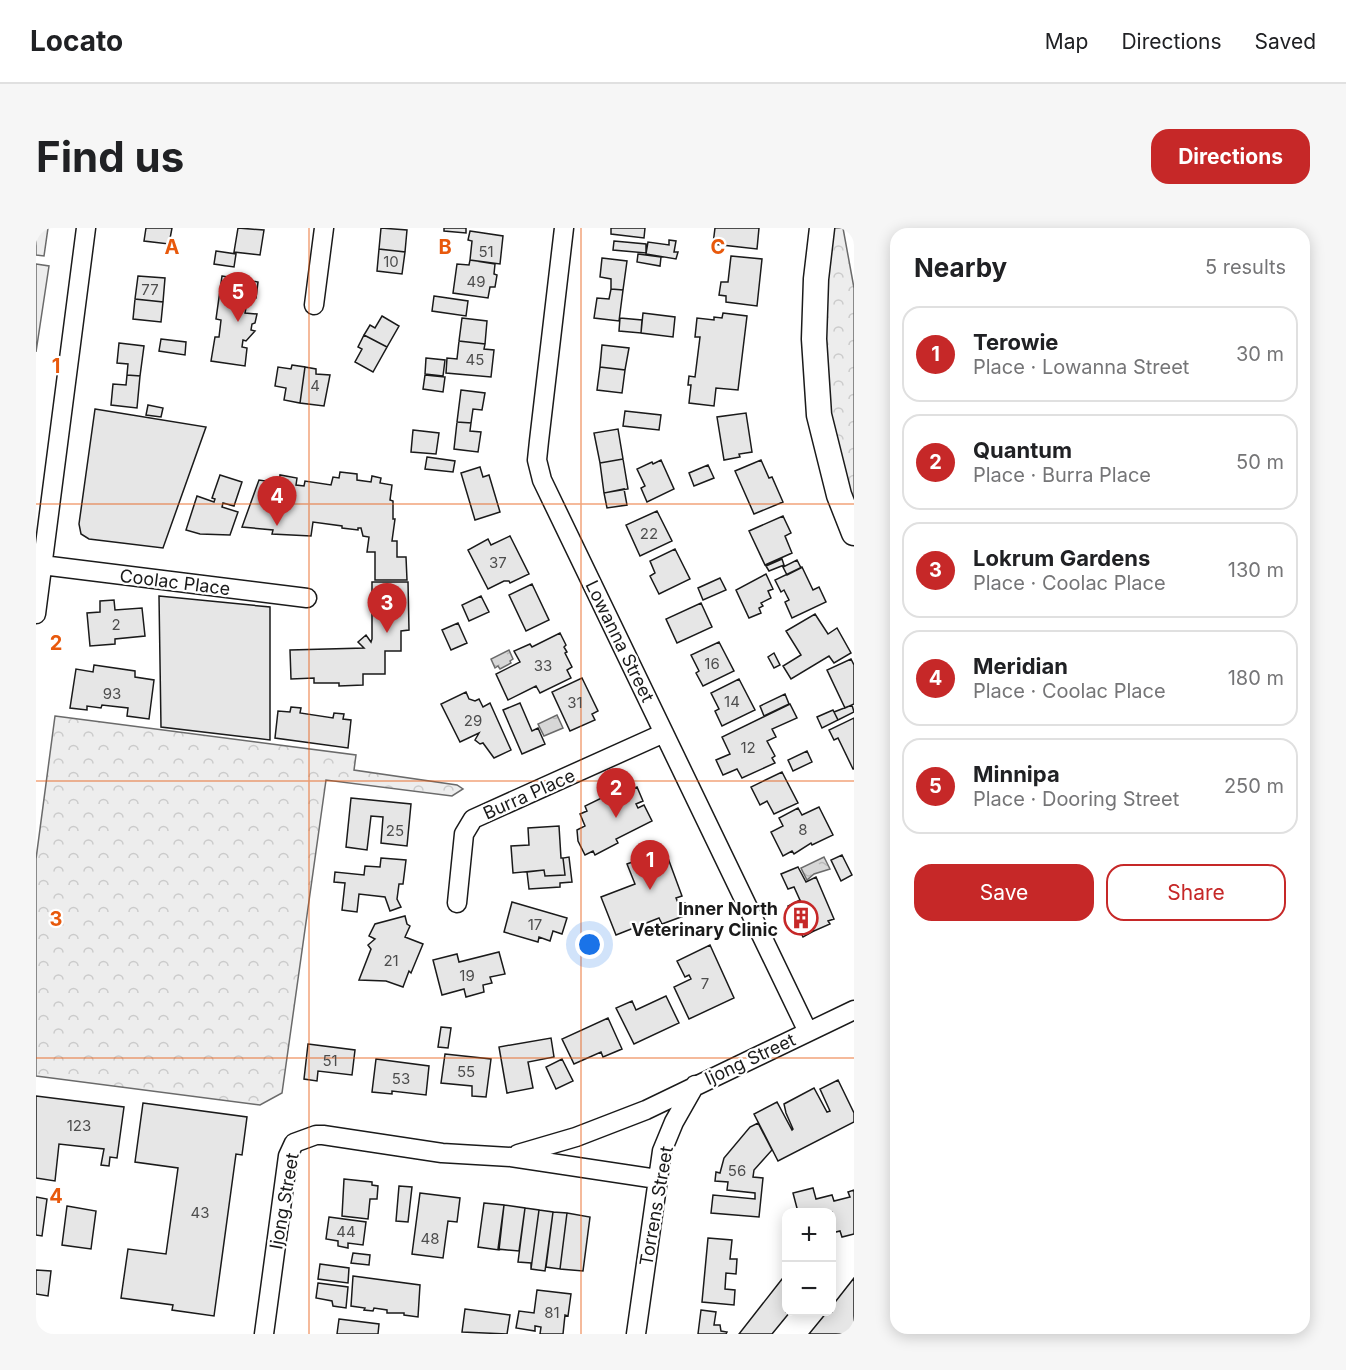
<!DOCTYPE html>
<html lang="en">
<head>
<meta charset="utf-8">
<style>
	:root { --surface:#fff; --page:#f6f6f6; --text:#202124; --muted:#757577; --line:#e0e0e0; --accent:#c62828 }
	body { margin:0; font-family:Inter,sans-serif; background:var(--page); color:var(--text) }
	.controls { position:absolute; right:18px; bottom:18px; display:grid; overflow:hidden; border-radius:12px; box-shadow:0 3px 15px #0003 }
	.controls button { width:54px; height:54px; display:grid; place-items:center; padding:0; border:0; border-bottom:2px solid var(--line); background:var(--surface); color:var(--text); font:30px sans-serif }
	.you { position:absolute; left:554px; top:717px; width:21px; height:21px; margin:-15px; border:4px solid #fff; border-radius:50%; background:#1a73e8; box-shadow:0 0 0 9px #1a73e833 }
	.badge { display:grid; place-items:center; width:39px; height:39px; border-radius:50%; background:var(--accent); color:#fff; font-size:20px; font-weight:700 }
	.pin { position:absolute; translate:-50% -50px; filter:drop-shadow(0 2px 3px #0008) }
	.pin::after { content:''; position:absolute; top:32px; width:21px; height:18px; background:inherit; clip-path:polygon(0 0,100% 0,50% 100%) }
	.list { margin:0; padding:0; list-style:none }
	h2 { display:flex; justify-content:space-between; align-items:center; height:78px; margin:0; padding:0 24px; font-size:26px }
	h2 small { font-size:20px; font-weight:400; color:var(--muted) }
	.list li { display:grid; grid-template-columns:39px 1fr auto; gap:18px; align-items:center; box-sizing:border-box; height:96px; margin:0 12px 12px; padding:0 12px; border:2px solid var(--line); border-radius:18px }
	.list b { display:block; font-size:22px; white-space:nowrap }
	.list p { margin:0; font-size:20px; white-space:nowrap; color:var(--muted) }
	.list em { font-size:20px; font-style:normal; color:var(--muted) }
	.actions { display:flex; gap:12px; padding:18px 24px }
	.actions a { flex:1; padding:14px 0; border:2px solid var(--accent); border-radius:18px; text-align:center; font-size:21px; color:var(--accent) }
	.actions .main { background:var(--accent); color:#fff }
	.map { position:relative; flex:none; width:818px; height:1106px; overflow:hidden; border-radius:18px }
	header { display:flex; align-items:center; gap:36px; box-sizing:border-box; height:84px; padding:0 30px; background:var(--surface); border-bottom:2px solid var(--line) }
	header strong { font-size:28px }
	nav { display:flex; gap:33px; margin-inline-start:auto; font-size:21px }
	.intro { display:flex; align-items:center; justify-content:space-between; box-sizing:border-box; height:144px; padding:0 36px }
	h1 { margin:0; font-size:42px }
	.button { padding:15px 27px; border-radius:18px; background:var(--accent); color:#fff; font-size:21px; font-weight:700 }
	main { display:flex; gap:36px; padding:0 36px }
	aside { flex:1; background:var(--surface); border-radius:18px; box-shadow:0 3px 15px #0003 }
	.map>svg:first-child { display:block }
</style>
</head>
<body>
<header>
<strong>Locato</strong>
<nav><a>Map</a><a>Directions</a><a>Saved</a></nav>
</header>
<div class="intro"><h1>Find us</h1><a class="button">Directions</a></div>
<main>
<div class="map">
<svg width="818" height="1106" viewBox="0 0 818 1106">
	<defs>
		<pattern id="park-crowns" width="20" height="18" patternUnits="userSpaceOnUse" patternTransform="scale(1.5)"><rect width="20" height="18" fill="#ededed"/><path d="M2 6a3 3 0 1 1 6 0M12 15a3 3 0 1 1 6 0" fill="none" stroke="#cbcbcb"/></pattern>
		<pattern id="water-ripples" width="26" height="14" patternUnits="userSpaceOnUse" patternTransform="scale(1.5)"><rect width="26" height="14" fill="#d7d7d7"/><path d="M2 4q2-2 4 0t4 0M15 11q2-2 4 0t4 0" fill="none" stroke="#b8b8b8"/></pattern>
	</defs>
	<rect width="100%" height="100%" fill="#fff"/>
	<path fill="url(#park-crowns)" stroke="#6a6a6a" stroke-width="1.5" d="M795,0H807L818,60V279L790,189L787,70Z
		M19,488L320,527L318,542L421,557L427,561L416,568L290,552L246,865L224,877L0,848V631Z"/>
	<path fill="#ededed" stroke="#6a6a6a" stroke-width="1.5" d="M0,0H12L8,28L0,27Z
		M0,36L13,38L0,124Z"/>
	<path fill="url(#water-ripples)" stroke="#6a6a6a" stroke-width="1.5" d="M473,422L477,431L474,433L475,435L464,441L462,438L459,440L455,431Z
		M521,487L527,500L508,508L502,496Z
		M788,629L794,641L778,646L771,652L765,640Z"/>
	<path fill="#e6e6e6" stroke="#1a1a1a" stroke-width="1.5" d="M110,0H136L133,16L108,13Z
		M202,0L228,2L224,27L198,24Z
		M345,0L371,2L369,24L343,21Z
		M408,0H430V5L408,3Z
		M575,0H609L608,10L575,6Z
		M679,0H723L721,21L677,16Z
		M434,3L467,8L464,36L434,32L436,13L432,12Z
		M633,12L640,13L638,24H642L640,31L610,26L612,14L633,17Z
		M578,13L610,16V25L577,22Z
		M343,21L369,24L366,46L341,43Z
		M180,23L200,26L198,39L178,36Z
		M602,26L625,29L624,38L601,34Z
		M695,28L726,31L721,78L690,74V68L683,67L685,54H692Z
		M566,30L591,33L587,62L575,61V51L564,49Z
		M434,32L459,36L458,46L461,47L459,59H454L452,70L417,65L421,36L433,37Z
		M102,48L129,50L127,74L99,71Z
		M186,48L222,54L220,70L212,69L209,85L221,86L219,95L216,96L215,102L219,103L210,113L207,112L206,119L211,120L209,138L175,133L179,109H183L185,92L180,91Z
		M575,61L587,62L583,93L558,90L561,70L573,71Z
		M398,68L432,73L430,88L396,83Z
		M99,71L127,74L125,94L97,91Z
		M607,85L639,89L637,109L605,105Z
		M687,85L711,88L702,162L680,160L678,178L653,175L655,157H652L653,148L659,149L664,109H659L661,90L678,92V89L686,90Z
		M346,88L363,98L351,119L328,107L334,97L339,100Z
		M426,90L451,93L449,116L423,113Z
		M584,90L606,92L605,105L583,103Z
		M328,107L351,119L337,144L319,134L326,121L322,119Z
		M125,111L150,114L149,127L123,123Z
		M423,113L449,116L448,121L458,122L455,149L410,145L411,130L421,131Z
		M83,115L108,118L104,148L91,147L92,136L81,135Z
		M566,117L593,120L589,142L564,139Z
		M390,130L409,132L407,148L389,146Z
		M256,137L269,139L264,175L248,172L250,160L239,158L242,139L255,141Z
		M269,139L280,141V146L294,147L288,178L264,175Z
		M564,139L589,142L586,165L561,162Z
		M91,147L104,148L101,180L75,177L77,156L90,157Z
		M389,147L409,149L407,164L387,161Z
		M425,162L449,165L446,182L437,181L435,195L421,194Z
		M112,177L127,180L125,189L110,187Z
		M59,181L170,199L127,320L53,311L45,306L43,296Z
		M589,183L625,187L623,202L587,198Z
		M710,185L716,224L703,226L704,229L688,232L681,189Z
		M421,194L435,195L434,203L445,204L442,224L418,221Z
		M582,201L587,231L564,235L558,205Z
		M377,202L403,205L400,226L375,224Z
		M391,229L419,233L417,244L389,241Z
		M587,231L592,261L568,265L564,235Z
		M625,232L638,261L611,274L605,260L609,258L601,241L616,234L617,236Z
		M725,232L733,250L736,249L747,274L718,286L699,243Z
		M672,237L678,250L658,258L653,245Z
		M444,239L447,249L453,247L464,284L439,292L425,245Z
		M304,244L321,246V252L335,254L336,248L345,250L344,255L356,257L354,272L357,273V291H359L356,313H361V329H370L371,352H339V324H331L333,309L327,308L325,300H322V302L306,300V298L277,294L275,308L236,306L237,302L206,299L223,252L243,255L244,247L261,250L260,257L268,258L269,253L295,257L297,249L303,250Z
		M184,247L206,254L198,278L187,275L186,279L202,284L194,307L164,306L150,302L161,268L178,274L179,271L176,270Z
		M588,261L591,277L571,280L568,265Z
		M621,283L636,313L604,328L590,297Z
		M747,288L755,305L749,308L756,325L729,337L713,303Z
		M474,308L493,346L474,355L473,353H468L452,361L432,322L452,311L455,317Z
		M639,321L654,351L623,366L614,348L619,345L614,333Z
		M746,331L748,337L733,343L730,338Z
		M761,332L765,340L751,347L747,339Z
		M766,339L777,362L783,359L790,374L756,390L749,374L753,372L748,362L745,364L739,352Z
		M730,346L737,361L732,363L735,370L725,375L727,378L723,380L725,385L713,390L700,362Z
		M684,350L690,362L667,372L662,360Z
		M336,354H372L373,402L365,403V423H349V446H327V457L303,458V455H278V450L255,451L254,422L328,420L322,414L330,407L335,414L336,411Z
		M496,356L513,392L490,403L473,367Z
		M123,368L234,379V512L125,499Z
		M445,368L453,384L433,393L426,377Z
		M78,372L79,382L106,380L109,408L79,411V416L54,418L51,385L64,384V373Z
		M665,375L676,399L641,415L630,391Z
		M779,386L792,406L801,400L815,425L798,435L793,428L755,451L747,438L765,427L750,403Z
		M422,395L431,415L415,422L406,402Z
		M524,405L530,417L528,419L531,424L529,425L536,439L531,442L535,450L504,465L500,458L472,472L460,446L484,434L478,423L494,416L496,419Z
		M683,414L698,443L667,458L660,445L663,443L655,427Z
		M738,425L744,437L738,440L732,429Z
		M815,431L818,437V476L809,480L791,442Z
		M58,437L99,443V449L118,452L113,491L91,488L92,480L66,477L65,480L51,478V482L34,480L40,441L57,444Z
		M546,450L562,483L556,486L559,492L534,503L516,464Z
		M703,451L719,482L686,498L679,483L683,481L675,465Z
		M430,464L433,471L439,473L443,471L447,479L454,475L475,522L458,530L447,515L444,516L439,512L443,505L424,514L405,476Z
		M749,466L753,476L728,488L724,478Z
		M484,475L496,503L502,500L509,516L486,526L467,482Z
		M754,476L761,490L736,501L740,509L731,513L739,528L736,530L739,535L706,550L701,541L687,547L680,532L694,526L686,509Z
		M816,477L818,484L802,492L798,484Z
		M255,479L265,480L264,485L297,490L298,485L308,486L307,491L315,492L312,520L239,510L242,483L254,484Z
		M797,482L802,492L786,500L781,489Z
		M818,490V541H817L802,510L798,512L793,502Z
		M771,523L776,534L757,543L752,532Z
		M746,544L762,575L738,586L731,573L724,577L715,559Z
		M590,558L592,563L601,559L607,573L600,576L602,580L608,577L616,593L580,611L582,615L559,627L557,623L549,627L542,613L541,602L549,598L544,586L551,583L549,578Z
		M315,570L375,576L371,618L345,615L347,589L335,588L331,622L310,619Z
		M783,579L797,607L776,617L775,615L758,626L756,623L747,628L735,604L747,598L743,590L762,580L766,587Z
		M523,598L525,630H527L529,647L509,648L508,642L477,645L475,618L493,617L492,600Z
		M629,622L646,668L640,670L643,677L649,675L653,686L626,696L623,690L580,707L565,669L599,656L591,636Z
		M806,627L816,647L805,653L795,632Z
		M533,629L536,654L524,655V659L493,661L491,644L508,642L509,648L529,647L527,630Z
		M345,630L370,632L367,656H363L361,671L365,679L354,683L349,669L323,666L321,684L306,682L309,655L298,654L299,644L328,647L329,638L344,639Z
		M762,639L770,654L780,649L798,691L792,693L794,696L778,703L758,659L752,661L745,646Z
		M764,672L778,703L767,709L752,678Z
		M476,674L531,690L526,706L517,703L514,713L503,709L502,714L468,704Z
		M369,688L371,696L374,698L369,709L387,716L375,745L373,743L367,759L350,753L323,752L335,721L332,717L339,711L333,708L339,696Z
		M674,717L698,770L653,791L638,759L655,751L653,747L649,749L641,733Z
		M463,724L469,746L454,749L456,755L447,757L448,764L430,769L428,761L406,767L397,732L421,726L423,734Z
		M630,768L643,795L598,816L580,780L596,773L600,782Z
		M572,790L586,821L567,829L565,824L538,836L526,811Z
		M405,799L415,800L412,820L402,819Z
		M515,810L518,829L492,834L497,860L471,865L463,819Z
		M272,816L319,822L316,847L282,843L281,853L268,851Z
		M409,826L455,831L450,869L436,868V858L405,855Z
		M340,831L393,838L390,867L356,863V866L336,864Z
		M526,831L537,853L520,861L510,839Z
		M802,852L818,885V894L742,933L718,886L741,874L756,902L757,901L750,885L748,876L778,860L791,884L794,883L784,861Z
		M0,868L88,879L81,930L74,929L73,938L65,937L68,921L23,916L19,953L0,950Z
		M107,875L211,889L206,927L200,926L178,1088L136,1082L137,1077L85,1070L92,1021L130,1026L142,940L99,934Z
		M722,895L736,922L718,942L717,949L727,950L723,989L675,985L677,967L719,971V965L691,962L692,954L679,953L680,944L684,945L688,930L714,899Z
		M308,951L336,954V957L342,958L341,971H334L332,991L306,988Z
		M363,958L376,959L372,994L360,993Z
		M777,960L780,971L796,967L798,973L814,969L812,964L818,962V1006L806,1009L804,1003L796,1005V984H762L757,965Z
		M384,965L424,970L421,994L412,993L407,1030L376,1026Z
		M0,969L11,971L6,1008L0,1007Z
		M448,975L468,977L463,1022L442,1019Z
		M468,977L489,980L483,1023L462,1021Z
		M31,978L60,983L55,1021L26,1017Z
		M489,980L503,982L495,1041V1035L482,1034Z
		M503,982L517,984L509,1043L495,1041Z
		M517,984L531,985L524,1041L510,1039Z
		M531,985L554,989L547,1043L524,1041Z
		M293,989L330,994L327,1017L312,1015V1020L302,1018V1013L290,1011Z
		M672,1010L696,1012L694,1031H701L700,1046L690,1045L689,1061L699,1062L698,1077L666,1074Z
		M317,1025L334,1027L333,1037L315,1035Z
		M284,1036L313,1040L312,1055L282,1051Z
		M0,1042L15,1043L12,1068L0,1066Z
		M750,1046V1084H754L736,1106H703Z
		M317,1048L384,1057L382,1089L368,1087V1085H351V1082L338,1080L337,1083L328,1082L329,1080L315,1078Z
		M818,1050V1106H773L791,1084H796V1078Z
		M282,1055L312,1059L310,1080L297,1078L296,1073L280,1070Z
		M501,1062L535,1066L532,1088L529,1087L527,1106H504L505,1099L499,1098V1103L480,1100L483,1083L498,1085Z
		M429,1081L474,1087L471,1106L426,1104Z
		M665,1082L680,1084L678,1097H684L685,1103L691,1104L690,1106H662Z
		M303,1091L343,1096L342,1106H301Z"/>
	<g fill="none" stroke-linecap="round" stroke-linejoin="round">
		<defs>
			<path id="minor" d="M528,0L503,213L501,232L506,252L772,804
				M278,77L288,0
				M6,337L271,370
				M0,386L50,0
				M421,675L428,606L437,591L628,505
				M482,926L540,909L610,882L818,782
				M228,1106L252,928L258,915L280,907H287L406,925L475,929L621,951
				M600,1106L626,923L638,894L659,857"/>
			<path id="secondary" d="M786,0L780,51L778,111L783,187L803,267L818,305"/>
		</defs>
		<use href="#minor" stroke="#1a1a1a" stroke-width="21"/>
		<use href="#secondary" stroke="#1a1a1a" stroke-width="27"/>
		<use href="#minor" stroke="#fff" stroke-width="18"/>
		<use href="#secondary" stroke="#fff" stroke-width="24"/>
	</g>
	<path fill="none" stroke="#e8590c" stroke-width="1.5" stroke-opacity="0.55" d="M273,0V1106M545,0V1106M0,276H818M0,553H818M0,830H818"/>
	<defs>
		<symbol id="building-ring" viewBox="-11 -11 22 22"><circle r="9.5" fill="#fff" stroke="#c62828" stroke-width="1.5"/><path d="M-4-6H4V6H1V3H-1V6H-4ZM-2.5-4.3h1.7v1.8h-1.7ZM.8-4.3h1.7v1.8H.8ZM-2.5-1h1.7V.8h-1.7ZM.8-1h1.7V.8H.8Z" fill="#c62828"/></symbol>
	</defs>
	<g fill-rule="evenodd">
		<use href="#building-ring" x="746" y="671" width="38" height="38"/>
	</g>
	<g text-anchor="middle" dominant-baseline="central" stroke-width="4.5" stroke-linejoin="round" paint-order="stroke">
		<g font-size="15" fill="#4d4d4d">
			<text x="450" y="23">51</text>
			<text x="355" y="33">10</text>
			<text x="440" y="53">49</text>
			<text x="114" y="61">77</text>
			<text x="439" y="131">45</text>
			<text x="279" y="157">4</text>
			<text x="613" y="305">22</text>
			<text x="462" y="334">37</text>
			<text x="80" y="396">2</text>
			<text x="676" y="435">16</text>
			<text x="507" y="437">33</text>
			<text x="76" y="465">93</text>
			<text x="696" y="473">14</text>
			<text x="539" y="474">31</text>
			<text x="437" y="492">29</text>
			<text x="712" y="519">12</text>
			<text x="767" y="601">8</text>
			<text x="359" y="602">25</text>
			<text x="499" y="696">17</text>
			<text x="355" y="732">21</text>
			<text x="431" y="747">19</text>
			<text x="669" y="755">7</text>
			<text x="294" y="832">51</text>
			<text x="430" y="843">55</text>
			<text x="365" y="850">53</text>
			<text x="43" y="897">123</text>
			<text x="701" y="942">56</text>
			<text x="164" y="984">43</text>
			<text x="310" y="1003">44</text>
			<text x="394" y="1010">48</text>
			<text x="516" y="1084">81</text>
		</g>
		<g font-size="18" fill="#1a1a1a" stroke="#fff">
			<text transform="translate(139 354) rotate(7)">Coolac Place</text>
			<text transform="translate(584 413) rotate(64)">Lowanna Street</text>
			<text transform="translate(493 566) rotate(-24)">Burra Place</text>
			<text transform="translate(714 831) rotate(-25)">Ijong Street</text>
			<text transform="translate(248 973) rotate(-80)">Ijong Street</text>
			<text transform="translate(620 978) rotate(-80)">Torrens Street</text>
		</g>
		<g font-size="18" font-weight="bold" fill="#1a1a1a" stroke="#fff" text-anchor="end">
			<text x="742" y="680">Inner North<tspan x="742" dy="21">Veterinary Clinic</tspan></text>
		</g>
	</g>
	<g font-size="20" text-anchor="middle" font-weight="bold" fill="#e8590c" stroke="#fff" stroke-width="4.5" stroke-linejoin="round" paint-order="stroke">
		<text x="136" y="26">A</text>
		<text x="409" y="26">B</text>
		<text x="682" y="26">C</text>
		<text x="20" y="145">1</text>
		<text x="20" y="422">2</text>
		<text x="20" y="698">3</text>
		<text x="20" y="975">4</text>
	</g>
</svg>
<div class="controls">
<button>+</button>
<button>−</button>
</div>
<div class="you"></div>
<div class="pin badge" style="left:614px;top:662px">1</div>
<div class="pin badge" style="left:580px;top:590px">2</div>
<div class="pin badge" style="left:351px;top:405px">3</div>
<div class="pin badge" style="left:241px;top:298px">4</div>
<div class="pin badge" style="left:202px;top:94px">5</div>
</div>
<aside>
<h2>Nearby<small>5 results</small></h2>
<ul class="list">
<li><span class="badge">1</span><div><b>Terowie</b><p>Place · Lowanna Street</p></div><em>30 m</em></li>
<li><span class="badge">2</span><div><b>Quantum</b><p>Place · Burra Place</p></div><em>50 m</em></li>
<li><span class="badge">3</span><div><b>Lokrum Gardens</b><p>Place · Coolac Place</p></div><em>130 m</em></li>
<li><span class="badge">4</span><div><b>Meridian</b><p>Place · Coolac Place</p></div><em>180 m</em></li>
<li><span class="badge">5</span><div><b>Minnipa</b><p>Place · Dooring Street</p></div><em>250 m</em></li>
</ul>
<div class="actions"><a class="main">Save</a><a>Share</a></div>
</aside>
</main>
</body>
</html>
